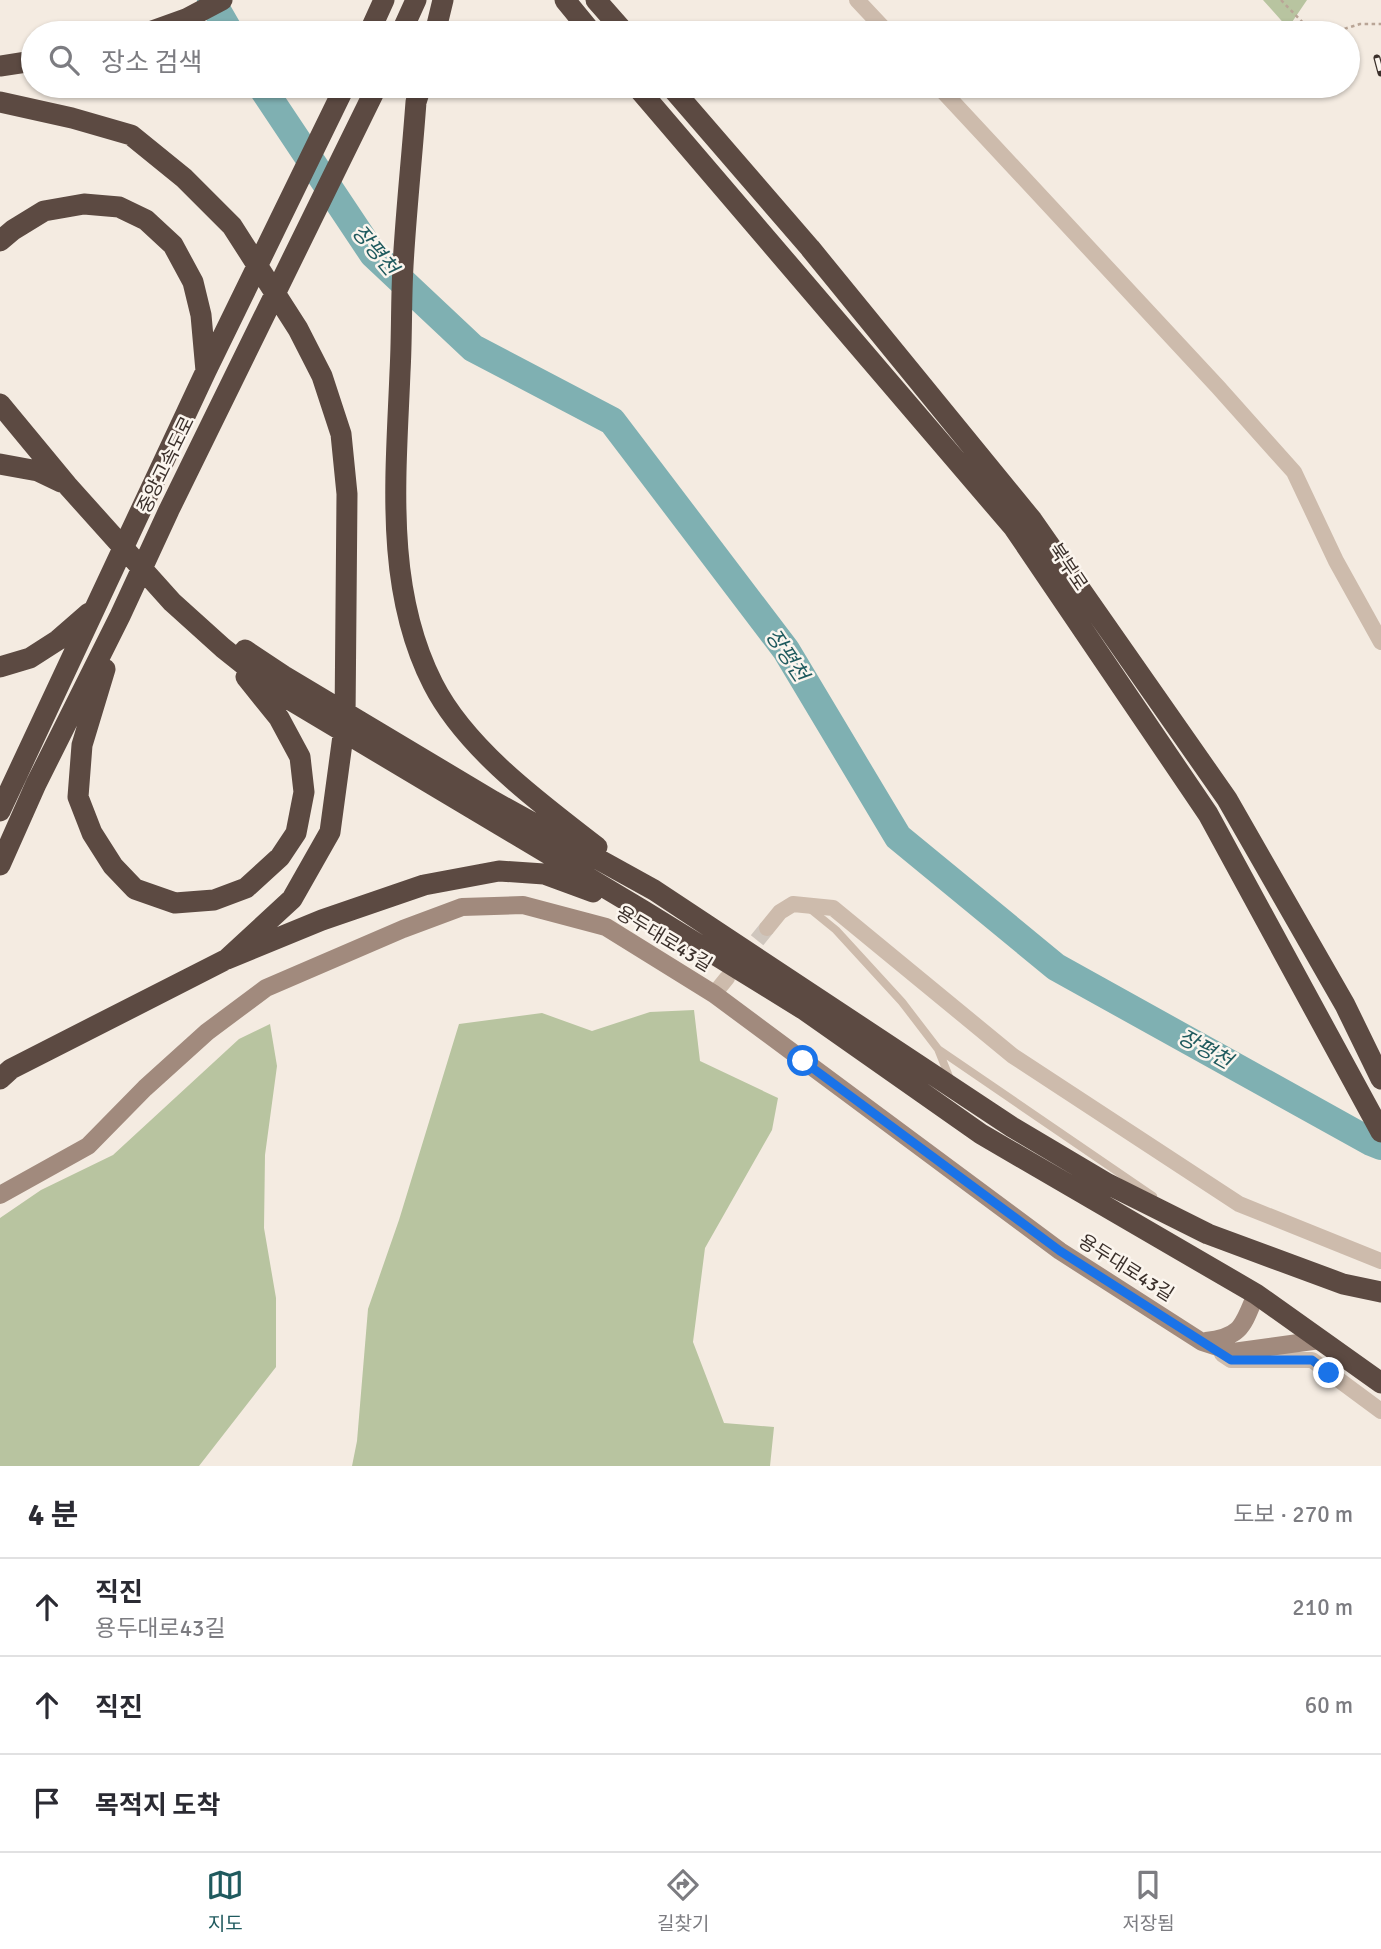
<!DOCTYPE html>
<html lang="ko">
<head>
<meta charset="utf-8">
<style>
	:root { --surface:#fff; --page:#f7f7f7; --text:#2b2b33; --muted:#7c7c81; --line:#e1e1e2; --accent:#1f5a5e }
	body { margin:0; font-family:Signika,"Noto Sans KR",sans-serif; background:var(--page); color:var(--text) }
	.stop { position:absolute; width:21px; height:21px; margin:-16px; border:5px solid #1a73e8; border-radius:50%; background:#fff }
	.stop.end { background:#1a73e8; border-color:#fff; box-shadow:0 2px 7px #0008 }
	.list { margin:0; padding:0; list-style:none }
	h2 { display:flex; justify-content:space-between; align-items:center; height:91px; margin:0; padding:0 28px; font-size:30px }
	h2 small { font-size:23px; font-weight:400; color:var(--muted) }
	.list li { display:grid; grid-template-columns:46px 1fr auto; gap:21px; align-items:center; box-sizing:border-box; height:98px; padding:0 28px; border-top:2px solid var(--line) }
	.list b { display:block; font-size:26px; white-space:nowrap }
	.list p { margin:0; font-size:23px; white-space:nowrap; color:var(--muted) }
	.list em { font-size:23px; font-style:normal; color:var(--muted) }
	.icon { flex:none; width:38px; height:38px; fill:none; stroke:currentColor; stroke-width:2; stroke-linecap:round; stroke-linejoin:round }
	.map { position:relative; flex:none; width:1381px; height:1466px; overflow:hidden }
	.search { position:absolute; background:var(--surface); box-shadow:0 2px 5px #0004; left:21px; right:21px; top:21px; height:77px; display:flex; align-items:center; gap:18px; box-sizing:border-box; padding:0 24px; border-radius:38px; color:var(--muted); font-size:26px }
	.sheet { height:385px; background:var(--surface) }
	nav { display:flex; justify-content:space-around; align-items:center; box-sizing:border-box; height:98px; border-top:2px solid var(--line); background:var(--surface); font-size:19px; color:var(--muted) }
	nav a { display:grid; justify-items:center; gap:4px }
	nav .on { color:var(--accent) }
	.map>svg:first-child { display:block }
</style>
</head>
<body>
<div class="map">
<svg width="1381" height="1466" viewBox="0 0 1381 1466">
	<rect width="100%" height="100%" fill="#f4ebe1"/>
	<path fill="#b8c4a0" d="M1263,0H1307L1288,28Z
		M694,1010L700,1061L778,1098L772,1130L705,1248L693,1342L724,1423L774,1427L770,1466H352L357,1441L368,1309L399,1220L459,1024L542,1013L592,1031L650,1012Z
		M270,1024L277,1066L265,1155L264,1228L276,1298V1367L199,1466H0V1218L41,1190L113,1155L239,1039Z"/>
	<g fill="none" stroke-linecap="round" stroke-linejoin="round">
		<path stroke="#7fb0b2" stroke-width="28" d="M211,0L230,33
			M261,86L373,254L473,348L612,421L786,650L898,837L1056,967L1371,1142L1381,1146"/>
		<path stroke="#cfc6bd" stroke-width="16" stroke-dasharray="16 8" stroke-linecap="butt" d="M742,959L767,928"/>
		<path stroke="#b9a596" stroke-width="2.5" stroke-dasharray="3.5 3.5" stroke-linecap="butt" d="M1281,0L1309,29L1324,33
			M1331,33L1360,24H1381"/>
		<path stroke="#cdbbac" stroke-width="8" d="M809,908L836,930L902,1002L938,1049L1153,1196
			M938,1049L950,1079"/>
		<path stroke="#cdbbac" stroke-width="16" d="M857,0L888,33
			M938,86L1218,387L1294,472L1336,561L1381,642
			M767,928L780,912L793,904L833,908L1013,1056L1239,1204L1381,1261
			M714,994L727,978
			M1222,1354L1231,1360H1312L1381,1411"/>
		<path stroke="#a18a7d" stroke-width="18" d="M0,1195L88,1146L145,1088L207,1032L266,988L403,929L462,907L523,905L606,927L714,994L1060,1251L1202,1342L1233,1352L1320,1340
			M1206,1341C1242,1337 1243,1325 1256,1294"/>
		<path stroke="#5c4a42" stroke-width="21" d="M565,0L592,33
			M596,0L625,33
			M147,33L186,19L222,0
			M369,33L384,0
			M401,33L416,0
			M435,33L443,0
			M0,66L33,61
			M421,86L416,102C412,157 406,211 403,266C401,301 402,337 400,372C396,476 384,588 433,684C466,749 540,803 597,847
			M636,86L1014,528L1208,814L1381,1132
			M670,86L810,248L1032,520L1227,799L1345,1005L1381,1079
			M0,102L72,118L131,135L184,178L232,226L298,329L322,376L341,434L347,494L345,721L330,832L292,899L227,959
			M0,241L13,230L44,211L84,204L119,207L146,220L173,245L193,282L201,315L206,371
			M0,404L67,485L172,602L223,648L282,695L644,911L803,1009L981,1134L1256,1294L1381,1383
			M0,464L38,471L61,482
			M245,650L284,676L493,801L654,890L1012,1127L1108,1184L1208,1234L1343,1284L1381,1292
			M0,667L30,658L58,640L89,613
			M105,669L82,745L78,797L92,833L113,866L135,889L175,903L214,900L246,888L280,857L296,833L304,792L300,757L279,718L246,677
			M0,811L206,371L345,86
			M0,865L36,784L120,616L169,510L377,86
			M0,1079L11,1069L227,959L322,920L424,885L499,871L544,874L593,892"/>
		<defs>
			<path id="rail" d="M1377,58L1381,73"/>
		</defs>
		<use href="#rail" stroke="#3b302b" stroke-width="7"/>
		<use href="#rail" stroke="#fbf5ee" stroke-width="4.5" stroke-dasharray="13" stroke-linecap="butt"/>
	</g>
	<g fill="none" stroke-linecap="round" stroke-linejoin="round">
		<path stroke="#1a73e8" stroke-width="9" d="M803,1061L1060,1251L1231,1360H1312L1329,1373"/>
	</g>
	<g text-anchor="middle" dominant-baseline="central" stroke-width="5" stroke-linejoin="round" paint-order="stroke">
		<g font-size="19" fill="#3b302b" stroke="#fbf5ee">
			<text transform="translate(166 465) rotate(-64)">중앙고속도로</text>
			<text transform="translate(1068 567) rotate(56)">북부로</text>
			<text transform="translate(664 939) rotate(31)">용두대로43길</text>
			<text transform="translate(1126 1268) rotate(32)">용두대로43길</text>
		</g>
		<g font-size="21" font-style="italic" fill="#1f5a5e" stroke="#fbf5ee">
			<text transform="translate(375 250) rotate(50)">장평천</text>
			<text transform="translate(787 655) rotate(56)">장평천</text>
			<text transform="translate(1205 1049) rotate(29)">장평천</text>
		</g>
	</g>
</svg>
<div class="stop" style="left:803px;top:1061px"></div>
<div class="stop end" style="left:1329px;top:1373px"></div>
<div class="search"><svg class="icon" aria-label="search" viewBox="0 0 24 24"><circle cx="10" cy="10" r="6"/><path d="M15 15l6 6"/></svg>장소 검색</div>
</div>
<section class="sheet">
<h2>4 분<small>도보 · 270 m</small></h2>
<ul class="list">
<li><svg class="icon" aria-label="ahead" viewBox="0 0 24 24"><path d="M12 20V5M6 11l6-6 6 6"/></svg><div><b>직진</b><p>용두대로43길</p></div><em>210 m</em></li>
<li><svg class="icon" aria-label="ahead" viewBox="0 0 24 24"><path d="M12 20V5M6 11l6-6 6 6"/></svg><div><b>직진</b></div><em>60 m</em></li>
<li><svg class="icon" aria-label="arrive" viewBox="0 0 24 24"><path d="M6 21V4h12l-3 4 3 4H6"/></svg><div><b>목적지 도착</b></div></li>
</ul>
</section>
<nav>
<a class="on"><svg class="icon" aria-label="map" viewBox="0 0 24 24"><path d="M3 6l6-2 6 2 6-2v14l-6 2-6-2-6 2zM9 4v14M15 6v14"/></svg>지도</a>
<a><svg class="icon" aria-label="directions" viewBox="0 0 24 24"><path d="M12 3l9 9-9 9-9-9zM9 14v-3h6M13 9l2 2-2 2"/></svg>길찾기</a>
<a><svg class="icon" aria-label="saved" viewBox="0 0 24 24"><path d="M7 4h10v16l-5-4-5 4z"/></svg>저장됨</a>
</nav>
</body>
</html>
